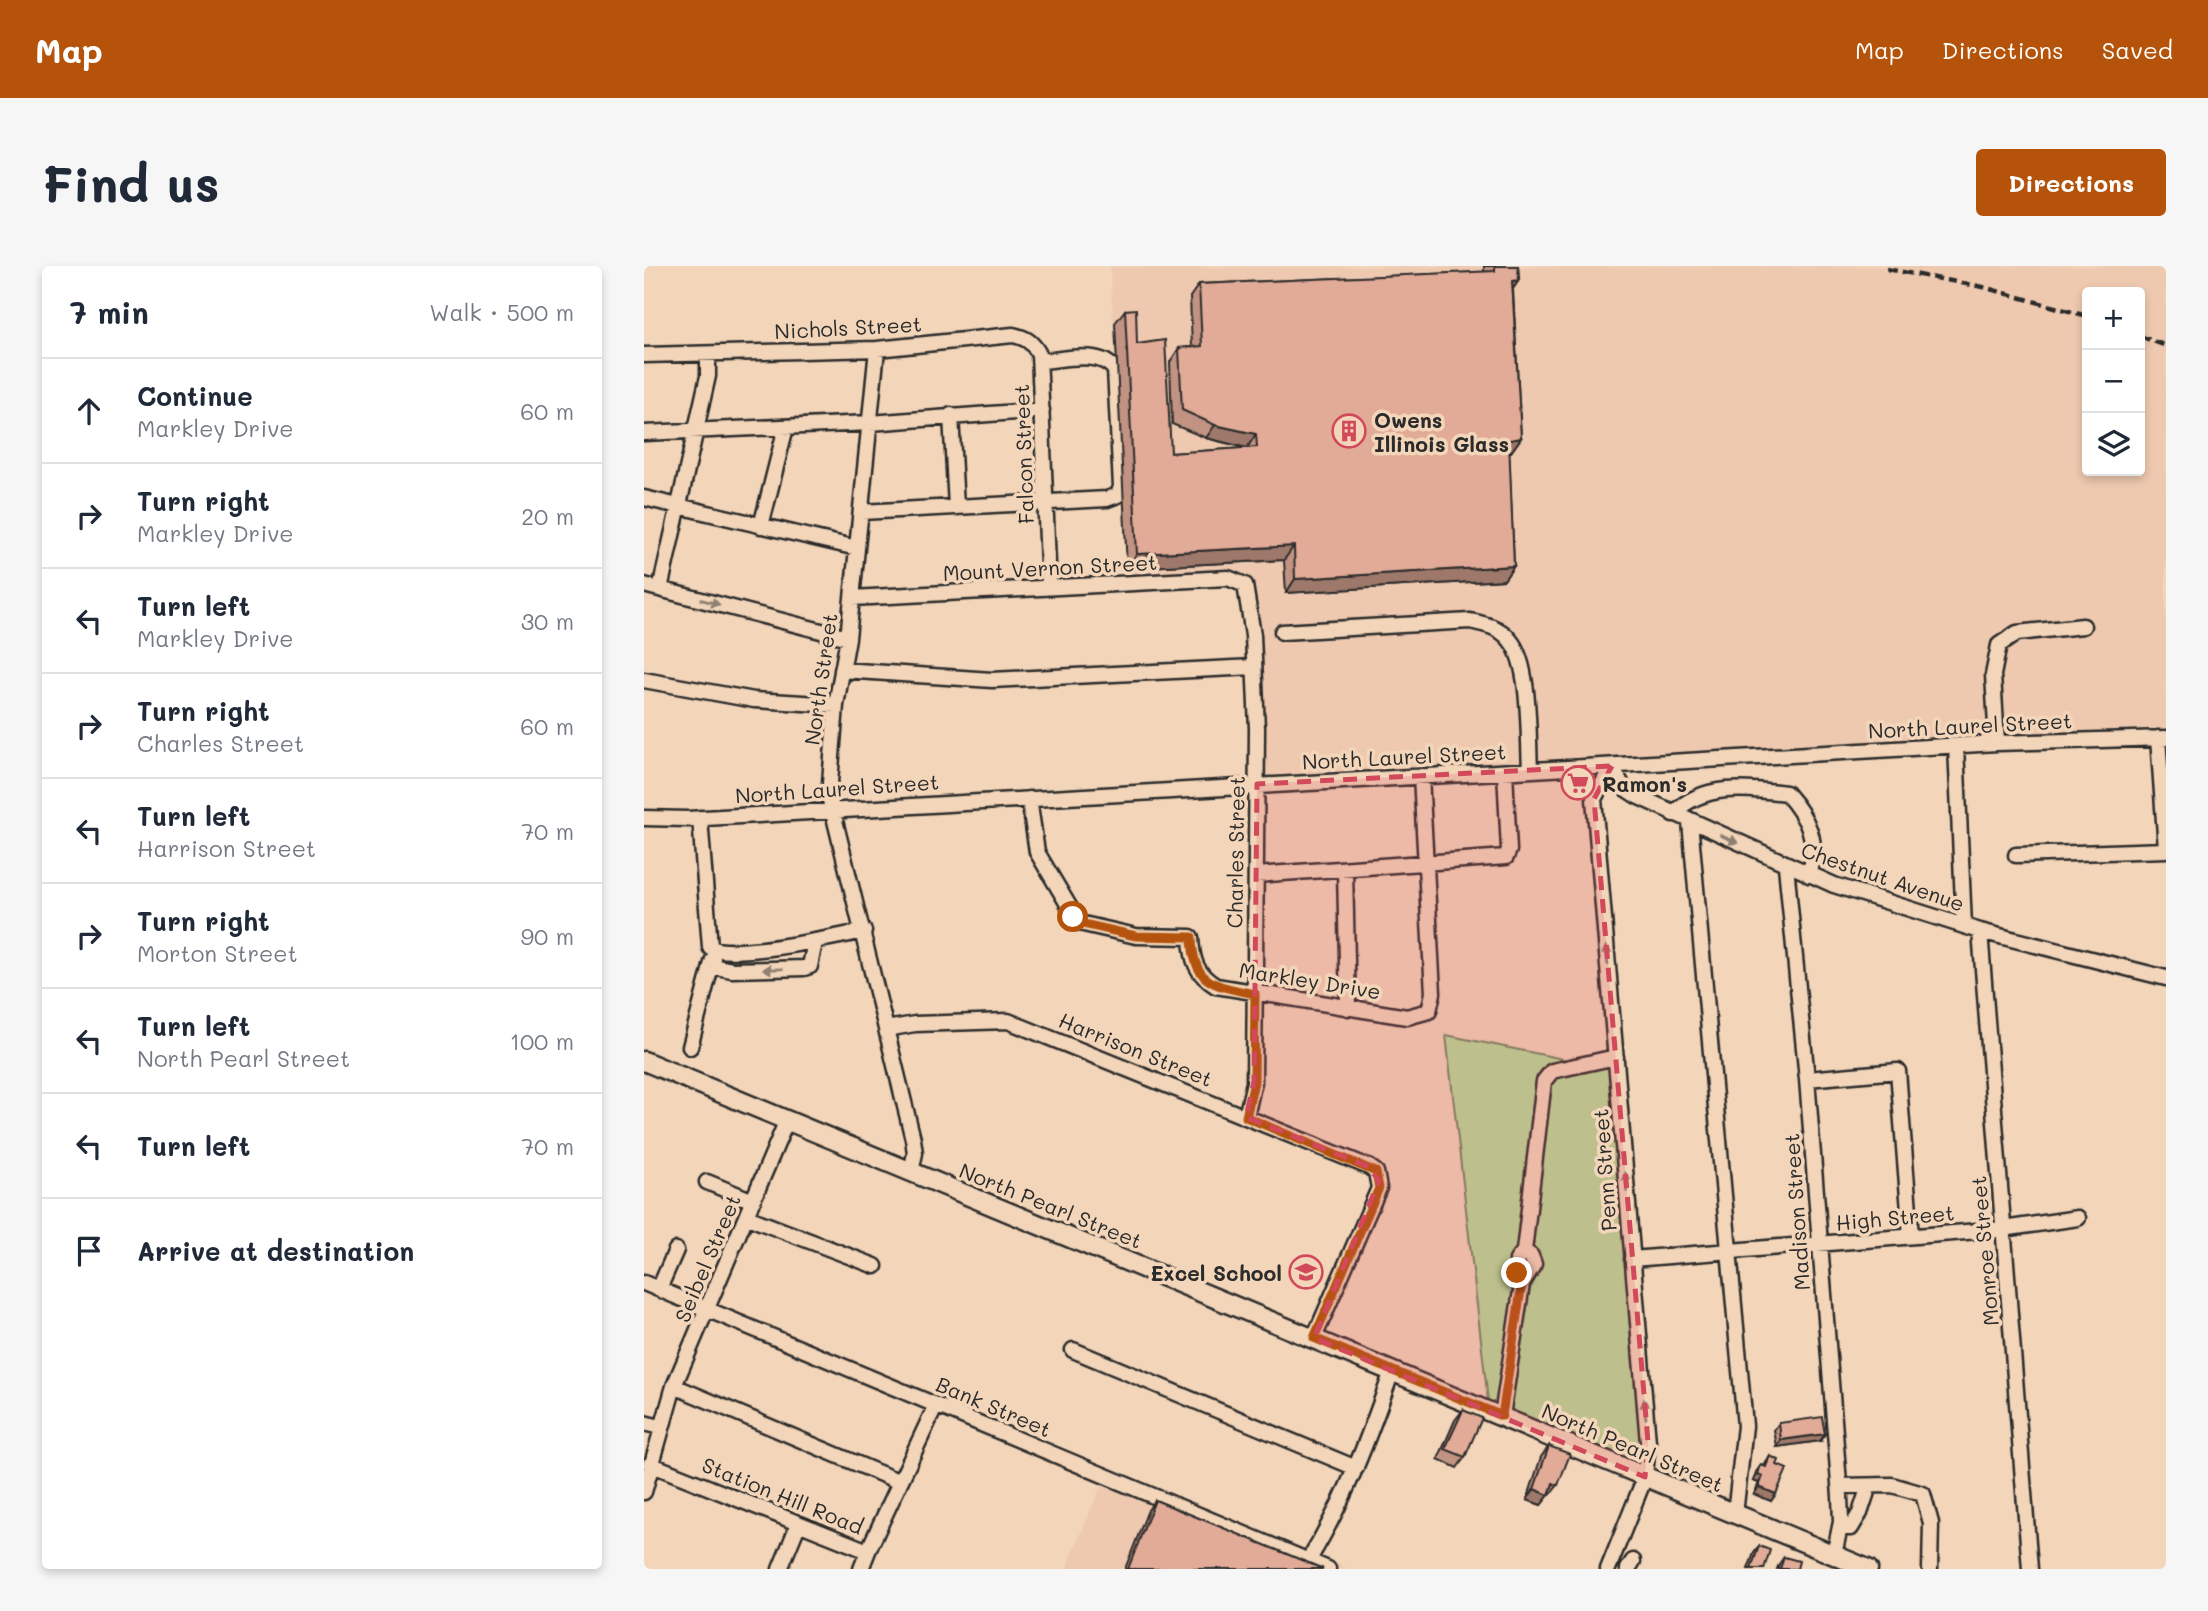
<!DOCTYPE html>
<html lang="en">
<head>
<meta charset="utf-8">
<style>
	:root { --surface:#fff; --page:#f6f6f7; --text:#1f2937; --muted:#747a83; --line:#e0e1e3; --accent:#b45309 }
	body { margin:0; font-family:Mali,sans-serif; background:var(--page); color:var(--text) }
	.controls { position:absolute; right:21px; top:21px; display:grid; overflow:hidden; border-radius:7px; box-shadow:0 4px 10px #0003 }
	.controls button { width:63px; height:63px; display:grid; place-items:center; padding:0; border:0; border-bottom:2px solid var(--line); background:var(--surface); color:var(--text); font:35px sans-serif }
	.stop { position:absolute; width:21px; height:21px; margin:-16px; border:5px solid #b45309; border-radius:50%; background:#fff }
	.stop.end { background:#b45309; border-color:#fff; box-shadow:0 2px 7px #0008 }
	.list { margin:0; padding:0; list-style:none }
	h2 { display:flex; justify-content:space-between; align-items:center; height:91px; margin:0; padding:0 28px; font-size:30px }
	h2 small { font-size:23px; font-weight:400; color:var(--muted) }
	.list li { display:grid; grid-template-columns:46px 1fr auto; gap:21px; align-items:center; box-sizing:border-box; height:105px; padding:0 28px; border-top:2px solid var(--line) }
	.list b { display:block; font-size:26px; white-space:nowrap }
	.list p { margin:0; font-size:23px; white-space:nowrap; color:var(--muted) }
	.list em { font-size:23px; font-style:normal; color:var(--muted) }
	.icon { flex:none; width:38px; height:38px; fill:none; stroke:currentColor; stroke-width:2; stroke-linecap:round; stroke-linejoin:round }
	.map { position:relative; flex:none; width:1522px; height:1303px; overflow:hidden; border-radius:7px }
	header { display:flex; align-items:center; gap:42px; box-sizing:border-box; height:98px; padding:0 35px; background:var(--accent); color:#fff }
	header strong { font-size:33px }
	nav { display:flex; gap:38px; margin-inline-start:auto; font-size:24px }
	.intro { display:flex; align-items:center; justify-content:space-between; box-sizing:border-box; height:168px; padding:0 42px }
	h1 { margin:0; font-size:49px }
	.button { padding:18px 32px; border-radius:7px; background:var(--accent); color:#fff; font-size:24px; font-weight:700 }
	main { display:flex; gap:42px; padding:0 42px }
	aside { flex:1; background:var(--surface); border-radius:7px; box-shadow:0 4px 10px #0003 }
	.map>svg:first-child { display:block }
</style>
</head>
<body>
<header>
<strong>Map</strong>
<nav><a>Map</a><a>Directions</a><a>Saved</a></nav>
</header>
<div class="intro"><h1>Find us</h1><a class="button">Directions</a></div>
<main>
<aside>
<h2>7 min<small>Walk · 500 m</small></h2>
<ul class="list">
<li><svg class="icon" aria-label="ahead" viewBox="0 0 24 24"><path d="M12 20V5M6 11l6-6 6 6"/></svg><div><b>Continue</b><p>Markley Drive</p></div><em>60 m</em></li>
<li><svg class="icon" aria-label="right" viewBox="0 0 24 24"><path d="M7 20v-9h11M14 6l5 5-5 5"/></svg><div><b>Turn right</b><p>Markley Drive</p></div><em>20 m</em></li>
<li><svg class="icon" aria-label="left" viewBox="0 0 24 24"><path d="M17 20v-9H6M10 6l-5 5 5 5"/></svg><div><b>Turn left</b><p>Markley Drive</p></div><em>30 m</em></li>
<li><svg class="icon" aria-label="right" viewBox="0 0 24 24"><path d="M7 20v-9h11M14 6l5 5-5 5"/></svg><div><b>Turn right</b><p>Charles Street</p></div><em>60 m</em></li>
<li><svg class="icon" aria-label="left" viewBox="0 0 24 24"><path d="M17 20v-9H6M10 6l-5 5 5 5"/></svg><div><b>Turn left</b><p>Harrison Street</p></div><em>70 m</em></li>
<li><svg class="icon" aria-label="right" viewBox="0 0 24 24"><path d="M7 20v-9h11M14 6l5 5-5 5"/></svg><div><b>Turn right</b><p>Morton Street</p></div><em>90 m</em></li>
<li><svg class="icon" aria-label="left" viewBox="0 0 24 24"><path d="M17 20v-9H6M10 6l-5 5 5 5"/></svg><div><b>Turn left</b><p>North Pearl Street</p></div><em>100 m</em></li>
<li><svg class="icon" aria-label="left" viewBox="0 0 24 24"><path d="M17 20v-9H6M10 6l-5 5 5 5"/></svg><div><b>Turn left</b></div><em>70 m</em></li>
<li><svg class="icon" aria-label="arrive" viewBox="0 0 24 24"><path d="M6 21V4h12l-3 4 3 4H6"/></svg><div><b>Arrive at destination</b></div></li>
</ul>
</aside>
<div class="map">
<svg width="1522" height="1303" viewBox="0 0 1522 1303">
	<rect width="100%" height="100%" fill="#f3d6ba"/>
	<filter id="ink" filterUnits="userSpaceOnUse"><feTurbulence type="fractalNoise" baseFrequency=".0143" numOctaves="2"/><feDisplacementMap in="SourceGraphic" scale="14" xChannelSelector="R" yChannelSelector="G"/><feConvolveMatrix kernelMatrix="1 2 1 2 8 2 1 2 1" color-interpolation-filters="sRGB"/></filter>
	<g filter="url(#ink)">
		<path fill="#eec9b0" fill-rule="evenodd" d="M1522,0V472L613,518L604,325L584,312L484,317L466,1ZM1443,26H1496V205H1443Z
			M464,1203L705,1303H422Z"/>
		<path fill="#b8de9a" stroke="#728462" stroke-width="2" d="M802,769L973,804L1001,1211L845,1144Z"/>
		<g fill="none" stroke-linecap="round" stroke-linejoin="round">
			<defs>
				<path id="minor" d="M233,83L204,372L192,439L185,530L269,873L271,887L267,906
					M0,89L233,83L369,69C383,72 388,76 395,88L405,321
					M307,149L312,241
					M0,167L226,157L398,144
					M0,232L213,282
					M217,246L463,233L474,229L477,221L471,104C456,83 419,94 396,95
					M117,260L142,161
					M0,319L204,372
					M16,323L64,110V88
					M208,332L584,312L601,319L609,369L613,463L610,816L602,851
					M638,366L826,355C840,358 856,361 866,374C887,399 884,471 886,504
					M198,404L348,414L610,401
					M0,414L110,434L192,439
					M1514,472L1522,583
					M1353,477L1349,409L1355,379L1373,367L1439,360
					M1312,480L1320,660
					M385,533L393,586L435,657L492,670L547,671C548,694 552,708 572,720L763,751L785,745L789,727L777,510
					M1029,548C1058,517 1103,522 1142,527C1164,552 1176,576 1165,609
					M0,552L44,553L1353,477L1522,472
					M56,552L66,681C85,694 193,671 220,665
					M1046,556L1101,1160L1091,1248
					M1372,589L1522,584
					M1142,600L1163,813L1196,1230L1197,1256L1190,1289
					M701,604L704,742
					M612,609L862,591L865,584L861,506
					M1336,665L1386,1303
					M67,700L88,704L160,702L166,700L171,676
					M242,763L271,758L364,755L725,901L732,906L735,922L670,1072
					M46,781L69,693
					M1163,813L1254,805L1267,970
					M63,916L109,935
					M103,951L231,1000
					M880,985L900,815L908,805L972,791
					M988,993L1359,963L1434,952
					M0,1017L684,1303
					M15,1023L32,984
					M429,1084L712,1202
					M30,1120L256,1216
					M858,1150L878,1018L890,998L887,990L880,985L873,994L878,1018
					M0,1157L16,1161
					M6,1198L224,1285L292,1139
					M1195,1220L1248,1219L1279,1228L1287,1257L1286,1303
					M0,1226L30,1120L143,854
					M1196,1262H1207L1216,1247L1225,1220
					M664,1295C701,1235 725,1171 748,1105
					M136,1303L154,1259
					M217,1303L224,1285
					M964,1303L1001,1211L1004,1176L950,533L968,500L979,521L993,530L1190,619L1336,665L1522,712
					M984,1303L989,1295"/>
				<path id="major" d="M0,795L1224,1303"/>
			</defs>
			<use href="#minor" stroke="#2b2b2b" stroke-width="19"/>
			<use href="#major" stroke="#2b2b2b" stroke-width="23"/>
			<use href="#minor" stroke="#f3d6ba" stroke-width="14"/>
			<use href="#major" stroke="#f3d6ba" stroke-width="18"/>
			<path stroke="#2b2b2b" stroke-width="4.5" stroke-dasharray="10 5" stroke-linecap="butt" d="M1243,3L1339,21L1443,50
				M1496,70L1522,80"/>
		</g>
		<path fill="#c29383" stroke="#2b2b2b" stroke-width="2" d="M840,0H874L875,14L869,23L877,172L867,186H865L870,300L860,314L642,327L640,294L483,302L471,57L481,44L493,78L527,187L603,182L562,172L528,158L526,96L535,82L548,81L546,31L555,18L840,6Z
			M819,1144L821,1191L813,1202L794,1193L811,1154Z
			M1135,1157L1176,1175L1133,1181L1130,1164Z
			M905,1180L906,1229H905L897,1239L883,1234L897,1191Z
			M1126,1190L1133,1199L1132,1228L1127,1235L1110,1228L1115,1217L1109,1215L1112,1206L1117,1199L1120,1200Z
			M511,1234L679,1303H481L504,1244Z
			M1115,1280L1120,1303H1104L1110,1287Z
			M1140,1291L1153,1303H1133L1135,1298Z"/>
		<path fill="#9e786a" stroke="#2b2b2b" stroke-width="2" d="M875,14L865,28L868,15Z
			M571,159L612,168L603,182L562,172Z
			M877,172L867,186L855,188L865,174Z
			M650,280L640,294L483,302L493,288Z
			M870,300L860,314L642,327L651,313Z
			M1181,1168L1176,1175L1133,1181L1137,1174Z
			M1114,1208L1119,1210L1115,1217L1109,1215Z
			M909,1217L914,1219L906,1229L902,1228Z
			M1115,1221L1132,1228L1127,1235L1110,1228Z
			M890,1223L905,1229L897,1239L883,1234Z"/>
		<path fill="#e2ab98" stroke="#2b2b2b" stroke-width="2" d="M851,0H874L875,14L868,15L877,172L865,174L870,300L651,313L650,280L493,288L481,44L492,43L493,78L521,74L527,187L613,181L612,168L571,159L538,144L535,82L558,80L555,18L851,5Z
			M819,1144L838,1152L821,1191L801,1183Z
			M1178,1151L1181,1168L1137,1174L1135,1157Z
			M905,1180L926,1188L914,1219L909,1217L905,1229L890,1223Z
			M1126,1190L1135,1194L1133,1199L1143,1203L1132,1228L1115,1221L1119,1210L1114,1208L1117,1199L1122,1201Z
			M511,1234L679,1303H484Z
			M1115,1280L1126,1284L1120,1303H1107Z
			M1140,1291L1155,1295L1153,1303H1136Z"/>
		<defs><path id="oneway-solid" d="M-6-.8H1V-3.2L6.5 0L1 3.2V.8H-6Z" transform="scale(1.75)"/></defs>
		<g fill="#8f8072">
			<use href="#oneway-solid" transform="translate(66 336) rotate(15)"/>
			<use href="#oneway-solid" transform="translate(1085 573) rotate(24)"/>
			<use href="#oneway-solid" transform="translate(963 689) rotate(-95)"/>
			<use href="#oneway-solid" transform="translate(129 703) rotate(179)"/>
			<use href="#oneway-solid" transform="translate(982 916) rotate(-94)"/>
			<use href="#oneway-solid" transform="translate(1001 1143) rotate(-96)"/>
		</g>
	</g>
	<g fill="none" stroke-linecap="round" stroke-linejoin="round" filter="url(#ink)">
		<path stroke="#b45309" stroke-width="9" d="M429,651L435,657L492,670L548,671C549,719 570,719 611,728L610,816L602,851L732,906L735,922L670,1072L858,1150L878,1017L873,1007"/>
	</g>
	<path fill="#d1495b" fill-opacity="0.2" stroke="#d1495b" stroke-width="5" stroke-dasharray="14 9" stroke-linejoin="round" d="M968,500L950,533L1004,1176L1001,1211L670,1072L735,915L725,901L602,851L610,816L613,518Z"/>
	<defs>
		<symbol id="building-ring" viewBox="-11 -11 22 22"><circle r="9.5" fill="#f3d6ba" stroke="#d1495b" stroke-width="1.5"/><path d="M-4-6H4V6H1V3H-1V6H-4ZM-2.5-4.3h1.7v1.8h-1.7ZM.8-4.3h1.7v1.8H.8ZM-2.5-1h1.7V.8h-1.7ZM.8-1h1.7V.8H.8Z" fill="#d1495b"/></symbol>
		<symbol id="supermarket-ring" viewBox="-11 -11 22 22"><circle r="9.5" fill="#f3d6ba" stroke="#d1495b" stroke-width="1.5"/><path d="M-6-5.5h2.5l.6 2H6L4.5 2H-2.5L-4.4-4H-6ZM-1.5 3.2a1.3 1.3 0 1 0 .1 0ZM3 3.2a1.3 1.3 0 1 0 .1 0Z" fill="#d1495b"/></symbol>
		<symbol id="school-ring" viewBox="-11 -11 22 22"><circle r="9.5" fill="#f3d6ba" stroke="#d1495b" stroke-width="1.5"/><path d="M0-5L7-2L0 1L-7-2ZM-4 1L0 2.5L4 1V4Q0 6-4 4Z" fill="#d1495b"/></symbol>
	</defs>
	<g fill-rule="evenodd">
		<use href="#building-ring" x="686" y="146" width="38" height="38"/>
		<use href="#supermarket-ring" x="915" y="498" width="38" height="38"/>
		<use href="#school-ring" x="643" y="987" width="38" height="38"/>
	</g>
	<g text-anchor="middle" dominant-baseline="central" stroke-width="7" stroke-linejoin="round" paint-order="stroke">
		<g font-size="21" fill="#2b2b2b" stroke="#f3d6ba">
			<text transform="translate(204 61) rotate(-3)">Nichols Street</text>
			<text transform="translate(379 188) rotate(-92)">Falcon Street</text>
			<text transform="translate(406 301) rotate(-3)">Mount Vernon Street</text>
			<text transform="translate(176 413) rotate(-82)">North Street</text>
			<text transform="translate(1326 459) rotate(-3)">North Laurel Street</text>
			<text transform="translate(760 490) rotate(-3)">North Laurel Street</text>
			<text transform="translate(193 522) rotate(-4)">North Laurel Street</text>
			<text transform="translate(591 586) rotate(-89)">Charles Street</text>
			<text transform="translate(1239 610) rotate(19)">Chestnut Avenue</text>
			<text transform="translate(666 714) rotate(9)">Markley Drive</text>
			<text transform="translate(492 783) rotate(22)">Harrison Street</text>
			<text transform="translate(960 904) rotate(-94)">Penn Street</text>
			<text transform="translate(407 939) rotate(22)">North Pearl Street</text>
			<text transform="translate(1152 946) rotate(-94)">Madison Street</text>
			<text transform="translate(1251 951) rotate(-5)">High Street</text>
			<text transform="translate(1340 985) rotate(-95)">Monroe Street</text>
			<text transform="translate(63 992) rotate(-67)">Seibel Street</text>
			<text transform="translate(350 1140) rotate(23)">Bank Street</text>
			<text transform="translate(989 1181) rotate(23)">North Pearl Street</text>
			<text transform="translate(139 1229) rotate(22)">Station Hill Road</text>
		</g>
		<g font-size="21" font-weight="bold" fill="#2b2b2b" stroke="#f3d6ba" text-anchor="start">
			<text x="730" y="153">Owens<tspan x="730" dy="24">Illinois Glass</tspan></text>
			<text x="958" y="517">Ramon's</text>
			<text x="638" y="1006" text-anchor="end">Excel School</text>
		</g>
	</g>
</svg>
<div class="controls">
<button>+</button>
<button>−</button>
<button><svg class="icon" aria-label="layers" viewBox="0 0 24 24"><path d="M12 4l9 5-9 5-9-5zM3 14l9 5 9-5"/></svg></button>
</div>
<div class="stop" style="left:429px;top:651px"></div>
<div class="stop end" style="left:873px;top:1007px"></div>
</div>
</main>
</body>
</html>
